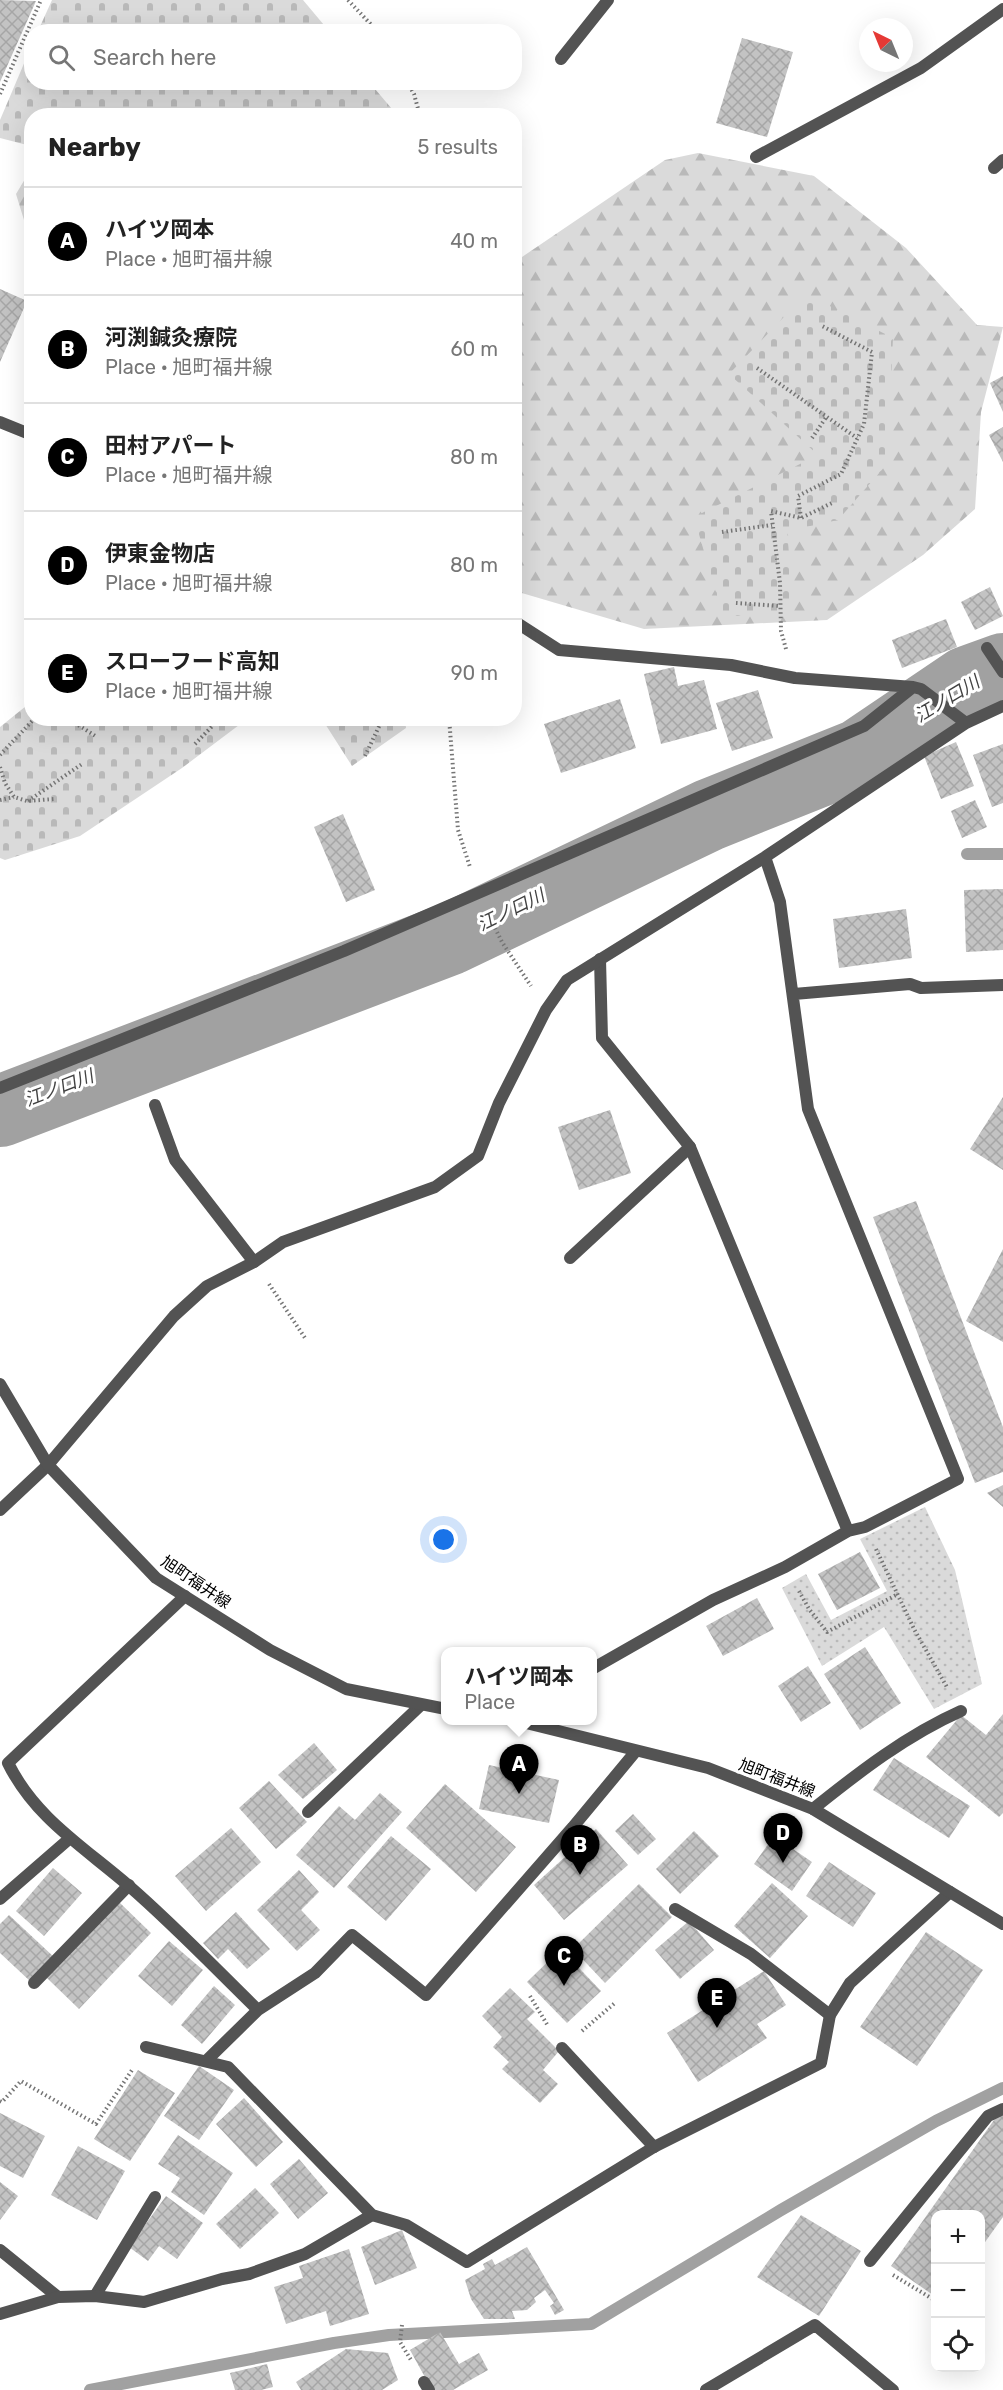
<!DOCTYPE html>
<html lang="en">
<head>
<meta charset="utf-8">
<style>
	:root { --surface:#fff; --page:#f6f6f6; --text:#222; --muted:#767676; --line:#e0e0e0; --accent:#000 }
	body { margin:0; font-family:Rubik,"Noto Sans JP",sans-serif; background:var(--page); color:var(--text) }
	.controls { position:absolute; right:18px; bottom:18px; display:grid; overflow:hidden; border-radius:12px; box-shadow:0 6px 24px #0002 }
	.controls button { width:54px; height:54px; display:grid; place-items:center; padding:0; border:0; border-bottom:2px solid var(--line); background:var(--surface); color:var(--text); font:30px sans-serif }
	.compass { position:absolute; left:859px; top:18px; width:54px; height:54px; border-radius:50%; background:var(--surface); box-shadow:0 6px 24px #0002; rotate:317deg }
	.you { position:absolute; left:444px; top:1540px; width:21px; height:21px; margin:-15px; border:4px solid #fff; border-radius:50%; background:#1a73e8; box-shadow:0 0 0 9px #1a73e833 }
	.badge { display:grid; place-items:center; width:39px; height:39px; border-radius:50%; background:var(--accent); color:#fff; font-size:20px; font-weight:700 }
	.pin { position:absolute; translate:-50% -50px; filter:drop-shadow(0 2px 3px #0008) }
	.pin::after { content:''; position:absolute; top:32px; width:21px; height:18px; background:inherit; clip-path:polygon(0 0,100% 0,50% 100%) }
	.popup { position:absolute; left:441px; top:1647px; width:156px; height:78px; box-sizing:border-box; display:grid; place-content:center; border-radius:12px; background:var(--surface); filter:drop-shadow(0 2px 4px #0005); font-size:20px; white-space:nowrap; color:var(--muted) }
	.popup b { font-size:22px; color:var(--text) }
	.popup::after { content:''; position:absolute; left:50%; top:100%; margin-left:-12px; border:12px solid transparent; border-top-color:var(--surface) }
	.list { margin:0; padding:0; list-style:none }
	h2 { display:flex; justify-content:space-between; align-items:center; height:78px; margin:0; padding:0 24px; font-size:26px }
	h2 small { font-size:20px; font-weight:400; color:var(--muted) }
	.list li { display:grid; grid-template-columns:39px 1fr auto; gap:18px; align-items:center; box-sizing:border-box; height:108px; padding:0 24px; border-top:2px solid var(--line) }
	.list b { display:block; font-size:22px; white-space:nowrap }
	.list p { margin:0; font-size:20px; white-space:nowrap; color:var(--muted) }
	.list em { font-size:20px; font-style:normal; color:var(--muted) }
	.icon { flex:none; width:33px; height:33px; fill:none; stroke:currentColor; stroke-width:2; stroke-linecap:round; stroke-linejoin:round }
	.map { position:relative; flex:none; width:1003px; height:2390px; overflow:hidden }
	.search { position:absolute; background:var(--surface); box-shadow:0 6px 24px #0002; left:24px; top:24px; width:498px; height:66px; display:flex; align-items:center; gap:15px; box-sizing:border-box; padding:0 21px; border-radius:24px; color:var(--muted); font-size:22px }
	.panel { position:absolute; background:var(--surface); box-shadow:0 6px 24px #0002; left:24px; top:108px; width:498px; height:618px; border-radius:24px }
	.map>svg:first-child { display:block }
</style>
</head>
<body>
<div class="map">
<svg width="1003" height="2390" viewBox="0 0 1003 2390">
	<defs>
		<pattern id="grass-dots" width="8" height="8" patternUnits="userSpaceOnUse" patternTransform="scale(1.5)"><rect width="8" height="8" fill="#dadada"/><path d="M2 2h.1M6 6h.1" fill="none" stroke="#b9b9b9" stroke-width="1.8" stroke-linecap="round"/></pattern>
		<pattern id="forest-firs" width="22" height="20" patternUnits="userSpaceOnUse" patternTransform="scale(1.5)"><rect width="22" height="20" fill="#dadada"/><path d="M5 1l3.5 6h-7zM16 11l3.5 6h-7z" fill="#b9b9b9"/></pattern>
		<pattern id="cemetery-stones" width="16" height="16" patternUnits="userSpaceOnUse" patternTransform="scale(1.5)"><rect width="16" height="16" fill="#dadada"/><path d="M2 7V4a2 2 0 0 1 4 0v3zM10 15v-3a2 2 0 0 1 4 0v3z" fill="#b9b9b9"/></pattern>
		<pattern id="building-cross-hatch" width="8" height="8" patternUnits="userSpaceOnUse" patternTransform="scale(1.5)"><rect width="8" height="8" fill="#c3c3c3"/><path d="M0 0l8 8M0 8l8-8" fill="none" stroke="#a6a6a6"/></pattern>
	</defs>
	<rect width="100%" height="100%" fill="#fff"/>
	<path fill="url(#grass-dots)" d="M925,1507L955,1570L982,1684L934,1709L884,1627L822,1666L782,1588L806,1574L831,1620L887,1591L860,1539Z"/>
	<path fill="url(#forest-firs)" d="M698,153L814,176L906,248L977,325L1003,327L981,412L975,509L923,555L827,620L644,629L515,591L514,267L522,257L665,160Z
		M31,169V236L28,233L16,194Z"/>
	<path fill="url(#cemetery-stones)" d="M52,0H303L329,31H38Z
		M31,47L32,82L370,83L397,115L32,116L31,146L0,138V120Z
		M806,294L893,338L887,464L838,520L787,531L794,611L723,617L694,517L818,455L729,374Z
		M31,702L32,718L247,719L182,768L80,836L5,860L0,858V727Z
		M322,719H405L406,728L352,766Z"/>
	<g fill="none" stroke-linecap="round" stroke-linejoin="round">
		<path stroke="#a1a1a1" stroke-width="12" d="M872,746L882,755
			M967,854H1003
			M90,2390L334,2343L389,2335L591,2324L781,2210L936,2121L1003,2088"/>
		<path stroke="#a1a1a1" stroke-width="72" d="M0,1111L450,939L709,815L859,755L967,682L1003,669"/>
	</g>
	<path fill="url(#building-cross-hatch)" d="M0,0L36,1L0,82Z
		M742,38L793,52L767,137L716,123Z
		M0,289L27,301L0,362Z
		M1003,376V412L990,383Z
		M1003,427V462L989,435Z
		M990,587L1003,616L975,630L961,602Z
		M946,619L957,647L902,668L892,640Z
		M674,667L678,686L704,680L717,729L661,744L644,674Z
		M758,690L773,738L732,751L716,703Z
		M620,699L636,748L561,773L544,724Z
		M956,742L974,786L941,799L924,756Z
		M1003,744V803L992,807L973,755Z
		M975,800L987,827L962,838L951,811Z
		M343,814L375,890L346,902L314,827Z
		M1003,889V950L966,952L964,890Z
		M906,909L912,958L839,968L833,919Z
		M1003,1097V1170L970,1149Z
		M610,1110L631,1173L579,1190L558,1127Z
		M916,1201L1003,1427V1472L975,1483L873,1217Z
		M1003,1249V1342L966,1321Z
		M1003,1485V1507L987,1493Z
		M860,1552L880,1588L837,1610L818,1574Z
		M757,1598L774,1629L723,1656L706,1626Z
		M865,1647L901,1703L860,1730L824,1674Z
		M808,1666L831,1703L801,1722L778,1686Z
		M1003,1714V1813L999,1817L926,1757L961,1715L986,1735Z
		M314,1743L337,1770L303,1799L278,1775Z
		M894,1758L970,1806L949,1838L873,1790Z
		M489,1765L559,1780L549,1823L479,1809Z
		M269,1781L307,1822L276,1849L239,1808Z
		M445,1784L516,1847L476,1892L406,1828Z
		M380,1793L402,1812L334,1888L296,1855L339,1806L355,1820Z
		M633,1814L656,1839L638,1855L615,1831Z
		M231,1828L261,1862L206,1911L175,1876Z
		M596,1829L628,1865L564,1920L534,1885Z
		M694,1831L719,1856L680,1894L656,1869Z
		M391,1836L431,1869L386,1921L347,1887Z
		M774,1836L812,1862L792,1891L754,1864Z
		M829,1862L876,1893L853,1927L806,1896Z
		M53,1868L82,1893L44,1936L16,1911Z
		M299,1870L319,1892L301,1910L320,1930L297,1951L257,1910Z
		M772,1883L808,1916L770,1958L734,1926Z
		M639,1884L672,1917L605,1983L573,1949Z
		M119,1902L151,1933L79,2009L46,1977Z
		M236,1912L270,1949L247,1969L228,1949L218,1959L203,1943Z
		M9,1915L55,1958L31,1982L0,1953V1924Z
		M689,1921L714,1950L680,1979L655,1950Z
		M926,1932L983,1970L917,2066L860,2027Z
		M169,1941L203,1970L172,2006L138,1976Z
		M561,1949L601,1991L567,2023L527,1982Z
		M764,1971L786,2005L757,2024L767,2038L698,2082L667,2033Z
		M214,1986L235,2005L202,2044L181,2025Z
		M510,1988L535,2012L527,2019L559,2051L543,2070L558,2084L540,2103L502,2069L509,2062L493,2047L502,2037L482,2016Z
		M199,2066L234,2090L199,2140L164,2116Z
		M138,2070L175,2093L130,2161L94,2139Z
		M244,2098L283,2142L256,2167L216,2124Z
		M1001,2110L1003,2111V2217L980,2249V2214H936V2297L891,2266Z
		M0,2113L45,2136L23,2178L0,2166Z
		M178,2135L233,2173L204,2215L171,2192L180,2178L158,2164Z
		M78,2146L125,2171L97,2220L51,2195Z
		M299,2159L328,2193L298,2219L270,2184Z
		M0,2182L18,2196L0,2220Z
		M255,2188L279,2213L240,2249L216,2224Z
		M166,2196L203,2223L177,2259L159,2246L148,2261L129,2247Z
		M801,2215L861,2251L819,2316L757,2277Z
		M402,2230L417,2268L375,2285L361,2247Z
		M527,2247L564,2310L555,2315L550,2306L554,2303L545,2290L534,2298L536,2302L527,2310L512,2311L515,2319H484L471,2299L465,2280L485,2269L483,2264L492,2259L495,2265Z
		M349,2249L369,2314L330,2326L326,2311L286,2324L274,2287L303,2278L299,2266Z
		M440,2332L459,2364L479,2353L488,2370L453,2390H432L410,2350Z
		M346,2349L388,2353L398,2380L382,2390H301L296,2382Z
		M267,2364L273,2387L261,2390H235L230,2373Z"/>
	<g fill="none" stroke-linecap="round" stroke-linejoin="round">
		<path stroke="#757575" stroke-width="4" stroke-dasharray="1.5 3" stroke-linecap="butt" d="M348,0L378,32
			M407,82L414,94L420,116
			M0,94L41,0
			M757,368L857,438
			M812,438L827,416
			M801,518L798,496L841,474L864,424L872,352L822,326
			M722,532L772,525
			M736,603L780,606
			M786,649L781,631L780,583L771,511L801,518L834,502
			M67,718L97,737
			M449,718L458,830L470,867
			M195,744L220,718
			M0,755L35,718
			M365,756L383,718
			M0,767L5,783L14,797L27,801L54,799
			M0,800L14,797
			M28,801L82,764
			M489,916L502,942L531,986
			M269,1284L305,1338
			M876,1549L914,1629L948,1689
			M799,1591L809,1609L827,1632L898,1594
			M530,1996L548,2026
			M582,2031L616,2002
			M0,2101L2,2102L21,2081L96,2124L132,2070
			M893,2275L936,2301
			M402,2325L400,2342L411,2360"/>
		<path stroke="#535353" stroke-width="12" d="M987,648L1003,672
			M155,1105L175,1160L254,1262
			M570,1258L690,1147L602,1038L600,959
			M308,1812L421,1705
			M675,1909L751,1954L830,2015
			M34,1983L129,1885
			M562,2048L654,2147
			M0,2250L58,2297
			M870,2261L988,2116L1003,2109
			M95,2296L155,2197
			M424,2382L429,2390"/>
		<path stroke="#535353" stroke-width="12" d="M561,59L608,0
			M756,157L921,68L1003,9
			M994,168L1003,160
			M0,422L32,435
			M514,621L559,650L731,665L795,678L913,687L921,689L966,723
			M794,994L910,984L921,988L1003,985
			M0,1088L344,951L864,726L913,687
			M690,1147L848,1531
			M0,1510L48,1465L174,1316L207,1286L254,1262L283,1242L435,1187L478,1156L499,1103L546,1010L567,980L765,857L966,723L1003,706
			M185,1596L8,1763C35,1818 84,1847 129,1886C174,1925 215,1968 258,2010
			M592,1669L713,1600L785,1567L848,1531L865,1527L958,1479L808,1109L780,902L765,857
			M813,1809C859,1772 907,1735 961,1711
			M0,1899L69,1839
			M146,2047L228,2067L372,2215L406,2225L467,2262L654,2147L821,2063L830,2015L850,1983L950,1892
			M206,2061L258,2010L315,1973L352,1935L426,1995L573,1827L636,1751
			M0,2314L58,2297L95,2296L144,2302L222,2279L249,2274L305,2254L372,2215
			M706,2390L815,2325L893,2390"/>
		<path stroke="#535353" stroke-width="12" d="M0,1384L48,1465L156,1578L270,1650L346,1689L446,1709
			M514,1720L708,1768L813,1809L1003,1924"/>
	</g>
	<g text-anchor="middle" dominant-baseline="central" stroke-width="6" stroke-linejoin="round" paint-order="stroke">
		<g font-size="16" fill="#000" stroke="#fff">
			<text transform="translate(196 1582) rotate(34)">旭町福井線</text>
			<text transform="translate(777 1778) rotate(21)">旭町福井線</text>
		</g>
		<g font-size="18" font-style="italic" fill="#424242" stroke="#fff">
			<text transform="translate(947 699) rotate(-31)">江ノ口川</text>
			<text transform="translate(511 910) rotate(-26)">江ノ口川</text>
			<text transform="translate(59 1088) rotate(-21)">江ノ口川</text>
		</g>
	</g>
</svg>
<div class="controls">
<button>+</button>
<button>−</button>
<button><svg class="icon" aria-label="locate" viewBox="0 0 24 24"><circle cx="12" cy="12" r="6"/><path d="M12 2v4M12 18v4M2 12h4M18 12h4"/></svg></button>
</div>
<svg class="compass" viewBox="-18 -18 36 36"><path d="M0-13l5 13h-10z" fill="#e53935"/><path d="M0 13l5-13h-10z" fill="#767676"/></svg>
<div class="you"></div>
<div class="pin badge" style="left:519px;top:1794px">A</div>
<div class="popup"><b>ハイツ岡本</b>Place</div>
<div class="pin badge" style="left:580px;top:1875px">B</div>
<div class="pin badge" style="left:564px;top:1986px">C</div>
<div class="pin badge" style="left:783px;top:1863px">D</div>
<div class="pin badge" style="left:717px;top:2028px">E</div>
<div class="search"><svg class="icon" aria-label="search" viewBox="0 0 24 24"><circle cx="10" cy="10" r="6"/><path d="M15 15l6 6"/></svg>Search here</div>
<section class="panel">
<h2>Nearby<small>5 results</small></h2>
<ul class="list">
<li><span class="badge">A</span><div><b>ハイツ岡本</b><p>Place · 旭町福井線</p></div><em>40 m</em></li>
<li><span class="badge">B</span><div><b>河渕鍼灸療院</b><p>Place · 旭町福井線</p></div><em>60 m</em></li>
<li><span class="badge">C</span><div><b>田村アパート</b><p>Place · 旭町福井線</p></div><em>80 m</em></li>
<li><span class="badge">D</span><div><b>伊東金物店</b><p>Place · 旭町福井線</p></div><em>80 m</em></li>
<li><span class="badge">E</span><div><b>スローフード高知</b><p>Place · 旭町福井線</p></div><em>90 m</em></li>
</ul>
</section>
</div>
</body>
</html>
